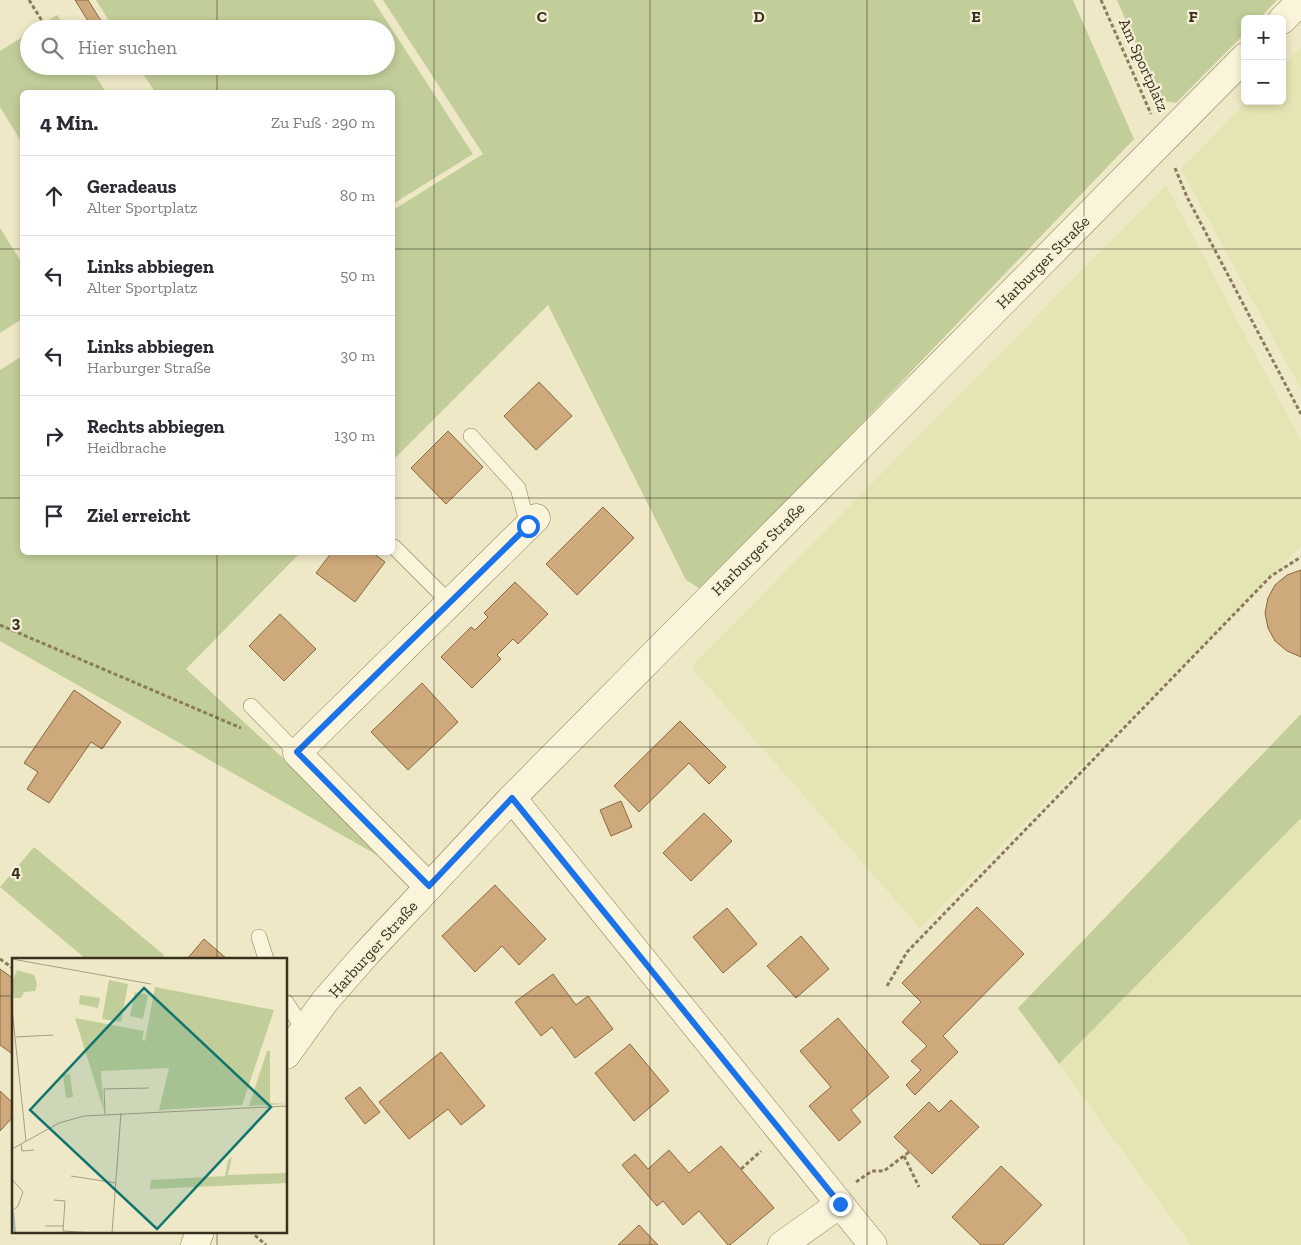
<!DOCTYPE html>
<html lang="de">
<head>
<meta charset="utf-8">
<style>
	:root { --surface:#fff; --page:#f2f2f3; --text:#2b2b33; --muted:#7c7c81; --line:#e1e1e2 }
	body { margin:0; font-family:"Zilla Slab",serif; background:var(--page); color:var(--text) }
	.controls { position:absolute; right:15px; top:15px; display:grid; overflow:hidden; border-radius:8px; box-shadow:0 2px 8px #0003 }
	.controls button { width:45px; height:45px; display:grid; place-items:center; padding:0; border:0; border-bottom:1px solid var(--line); background:var(--surface); color:var(--text); font:25px sans-serif }
	.stop { position:absolute; width:15px; height:15px; margin:-11px; border:4px solid #1a73e8; border-radius:50%; background:#fff }
	.stop.end { background:#1a73e8; border-color:#fff; box-shadow:0 1px 5px #0008 }
	.list { margin:0; padding:0; list-style:none }
	h2 { display:flex; justify-content:space-between; align-items:center; height:65px; margin:0; padding:0 20px; font-size:21px }
	h2 small { font-size:16px; font-weight:400; color:var(--muted) }
	.list li { display:grid; grid-template-columns:32px 1fr auto; gap:15px; align-items:center; box-sizing:border-box; height:80px; padding:0 20px; border-top:1px solid var(--line) }
	.list b { display:block; font-size:19px; white-space:nowrap }
	.list p { margin:0; font-size:16px; white-space:nowrap; color:var(--muted) }
	.list em { font-size:16px; font-style:normal; color:var(--muted) }
	.icon { flex:none; width:28px; height:28px; fill:none; stroke:currentColor; stroke-width:2; stroke-linecap:round; stroke-linejoin:round }
	.map { position:relative; flex:none; width:1301px; height:1245px; overflow:hidden }
	.search { position:absolute; background:var(--surface); box-shadow:0 2px 8px #0003; left:20px; top:20px; width:375px; height:55px; display:flex; align-items:center; gap:12px; box-sizing:border-box; padding:0 18px; border-radius:28px; color:var(--muted); font-size:19px }
	.panel { position:absolute; background:var(--surface); box-shadow:0 2px 8px #0003; left:20px; top:90px; width:375px; height:465px; border-radius:8px }
	.map>svg:first-child { display:block }
</style>
</head>
<body>
<div class="map">
<svg width="1301" height="1245" viewBox="0 0 1301 1245">
	<rect width="100%" height="100%" fill="#efe8c6"/>
	<path fill="#e5e4b3" d="M1301,47V389L1181,169L1247,101H1282V66Z
		M1166,185L1301,441V546L920,928L691,667Z
		M1301,818V1245H1191L1059,1064Z"/>
	<path fill="#c1ce99" d="M96,0H373L473,154L393,204L392,92H155L138,66H386V29H114Z
		M383,0H1073L1134,139L702,590L686,580L548,305L393,460V210L483,154Z
		M1117,0H1277L1259,19H1245V33L1176,103L1160,100Z
		M57,15L66,29H36Z
		M29,33V66H89L106,92H22V143L0,107V51Z
		M0,228L22,263V319L0,333Z
		M22,356V552L300,553L186,669L407,872L0,641V370Z
		M1301,714V818L1059,1064L1018,1008Z
		M34,847L164,955L161,959H86L0,887Z"/>
	<path fill="#cea97b" stroke="#8b6840" d="M75,0H88L103,24L93,29Z
		M539,382L572,416L536,450L504,416Z
		M448,431L483,467L446,504L411,468Z
		M603,507L634,538L577,595L546,564Z
		M332,552H372L385,562L355,602L316,573Z
		M1301,570V657L1287,651L1275,641L1268,628L1265,613L1268,598L1275,585L1287,575Z
		M515,582L548,614L518,644L513,639L497,655L501,659L472,688L441,657L471,627L475,630L488,617L484,613Z
		M280,614L316,649L284,681L249,646Z
		M422,683L458,722L408,770L371,732Z
		M74,690L121,722L102,749L91,742L49,803L27,789L38,772L24,763Z
		M680,721L726,767L709,784L689,763L639,812L614,786Z
		M621,801L632,827L611,836L600,810Z
		M704,813L732,841L691,881L663,853Z
		M495,885L546,939L519,965L502,946L475,972L442,936Z
		M977,907L1024,954L943,1036L958,1052L915,1095L906,1085L921,1070L911,1061L927,1046L902,1022L921,1002L902,983Z
		M727,908L757,944L723,973L693,937Z
		M801,936L829,969L796,998L767,966Z
		M204,939L227,959H187Z
		M0,969L14,979V1055L0,1045Z
		M553,974L576,1005L588,996L613,1029L575,1058L552,1027L541,1036L515,1002Z
		M838,1018L889,1077L851,1110L861,1122L839,1141L809,1106L831,1087L800,1051Z
		M630,1044L669,1091L634,1121L595,1073Z
		M441,1052L485,1106L461,1125L448,1109L409,1139L379,1102Z
		M360,1087L380,1112L365,1124L345,1098Z
		M0,1091L14,1104V1116L0,1131Z
		M951,1100L979,1127L932,1174L894,1137L929,1102L939,1112Z
		M721,1146L774,1208L730,1245H728L699,1211L683,1225L663,1201L657,1206L622,1165L635,1154L648,1169L669,1150L689,1173Z
		M1001,1166L1042,1205L1003,1245H981L952,1217Z
		M639,1225L658,1245H618Z"/>
	<g fill="none" stroke-linecap="round" stroke-linejoin="round">
		<defs>
			<path id="service" d="M471,436L518,488L528,526
				M394,547L450,603
				M251,706L297,753
				M259,937L266,959
				M286,1002L304,1030"/>
			<path id="minor" d="M512,798L873,1245
				M429,887L297,753L536,518
				M782,1245L840,1204"/>
			<path id="tertiary" d="M1282,20L1301,1
				M286,1055L325,1001L366,954L512,798L1245,57
				M195,1245L200,1231"/>
		</defs>
		<use href="#service" stroke="#8b7b5b" stroke-width="16"/>
		<use href="#minor" stroke="#8b7b5b" stroke-width="29"/>
		<use href="#tertiary" stroke="#8b7b5b" stroke-width="29"/>
		<path stroke="#8b7b5b" stroke-width="3" stroke-dasharray="4 2.5" stroke-linecap="butt" d="M29,0L44,24
			M1101,0L1151,114
			M1175,168L1187,197L1301,414
			M0,625L241,728
			M0,959L14,969
			M887,986L907,952L1271,576L1301,557
			M904,1156L919,1187
			M741,1169L761,1151
			M856,1182L872,1171H884L909,1152
			M250,1231L266,1245"/>
		<use href="#service" stroke="#faf4da" stroke-width="15"/>
		<use href="#minor" stroke="#faf4da" stroke-width="28"/>
		<use href="#tertiary" stroke="#faf4da" stroke-width="28"/>
	</g>
	<g fill="none" stroke-linecap="round" stroke-linejoin="round">
		<path stroke="#1a73e8" stroke-width="6" d="M528,526L297,752L429,886L512,798L840,1204"/>
	</g>
	<path fill="none" stroke="#3b301f" stroke-width="1" stroke-opacity="0.55" d="M217,0V29M434,0V1245M650,0V1245M867,0V1245M1084,0V1245M217,66V92M0,249H22M392,249H1301M0,498H22M392,498H1301M217,552V959M0,747H1301M0,996H14M286,996H1301M217,1231V1245"/>
	<g text-anchor="middle" dominant-baseline="central" stroke-width="4.5" stroke-linejoin="round" paint-order="stroke">
		<g font-size="16" fill="#3b301f" stroke="#f6f1d6">
			<text transform="translate(1144 65) rotate(66)">Am Sportplatz</text>
			<text transform="translate(1043 262) rotate(-45)">Harburger Straße</text>
			<text transform="translate(758 549) rotate(-45)">Harburger Straße</text>
			<text transform="translate(373 949) rotate(-48)">Harburger Straße</text>
		</g>
	</g>
	<g transform="translate(12 958)">
		<rect width="275" height="275" fill="#efe8c6"/>
		<path d="M5,12L22,17L25,26L23,33L12,34L9,40H2L0,24ZM97,22L116,26L109,64L90,61ZM143,29L174,35L165,89L174,35L262,52L230,147L147,152L157,110L89,113L92,153L63,60L132,73L130,82L133,83ZM123,34L136,37L131,61L118,58ZM68,37L88,40L86,50L67,46ZM255,93H258V145L275,146L237,148ZM58,116L61,139L54,140L51,117ZM220,199L216,217L275,215V225L138,231L139,222L213,218L216,202Z" fill="#c1ce99"/>
		<path fill="none" stroke="#a8c3be" stroke-width="2.5" d="M1,254L3,275"/>
		<path fill="none" stroke="#a79e83" stroke-width="1" d="M0,1L139,26M0,51L14,183M4,79L41,77M93,156L92,131L137,130M9,186L10,193L22,192M0,191L47,165L72,158L275,148M59,218L104,225M0,221L11,234L6,248L0,253M42,242L53,243L51,273L82,275M33,268H52M100,275L109,155"/>
		<path fill="#0f766e" fill-opacity="0.15" stroke="#0f766e" stroke-width="2.5" d="M132,30L259,149L145,271L18,152Z"/>
		<rect width="275" height="275" fill="none" stroke="#3b301f" stroke-width="2.5"/>
	</g>
	<g font-size="16" text-anchor="middle" font-weight="bold" fill="#3b301f" stroke="#f6f1d6" stroke-width="4.5" stroke-linejoin="round" paint-order="stroke">
		<text x="542" y="22">C</text>
		<text x="759" y="22">D</text>
		<text x="976" y="22">E</text>
		<text x="1193" y="22">F</text>
		<text x="16" y="628">3</text>
		<text x="16" y="877">4</text>
	</g>
</svg>
<div class="controls">
<button>+</button>
<button>−</button>
</div>
<div class="stop" style="left:528px;top:526px"></div>
<div class="stop end" style="left:840px;top:1204px"></div>
<div class="search"><svg class="icon" aria-label="search" viewBox="0 0 24 24"><circle cx="10" cy="10" r="6"/><path d="M15 15l6 6"/></svg>Hier suchen</div>
<section class="panel">
<h2>4 Min.<small>Zu Fuß · 290 m</small></h2>
<ul class="list">
<li><svg class="icon" aria-label="ahead" viewBox="0 0 24 24"><path d="M12 20V5M6 11l6-6 6 6"/></svg><div><b>Geradeaus</b><p>Alter Sportplatz</p></div><em>80 m</em></li>
<li><svg class="icon" aria-label="left" viewBox="0 0 24 24"><path d="M17 20v-9H6M10 6l-5 5 5 5"/></svg><div><b>Links abbiegen</b><p>Alter Sportplatz</p></div><em>50 m</em></li>
<li><svg class="icon" aria-label="left" viewBox="0 0 24 24"><path d="M17 20v-9H6M10 6l-5 5 5 5"/></svg><div><b>Links abbiegen</b><p>Harburger Straße</p></div><em>30 m</em></li>
<li><svg class="icon" aria-label="right" viewBox="0 0 24 24"><path d="M7 20v-9h11M14 6l5 5-5 5"/></svg><div><b>Rechts abbiegen</b><p>Heidbrache</p></div><em>130 m</em></li>
<li><svg class="icon" aria-label="arrive" viewBox="0 0 24 24"><path d="M6 21V4h12l-3 4 3 4H6"/></svg><div><b>Ziel erreicht</b></div></li>
</ul>
</section>
</div>
</body>
</html>
